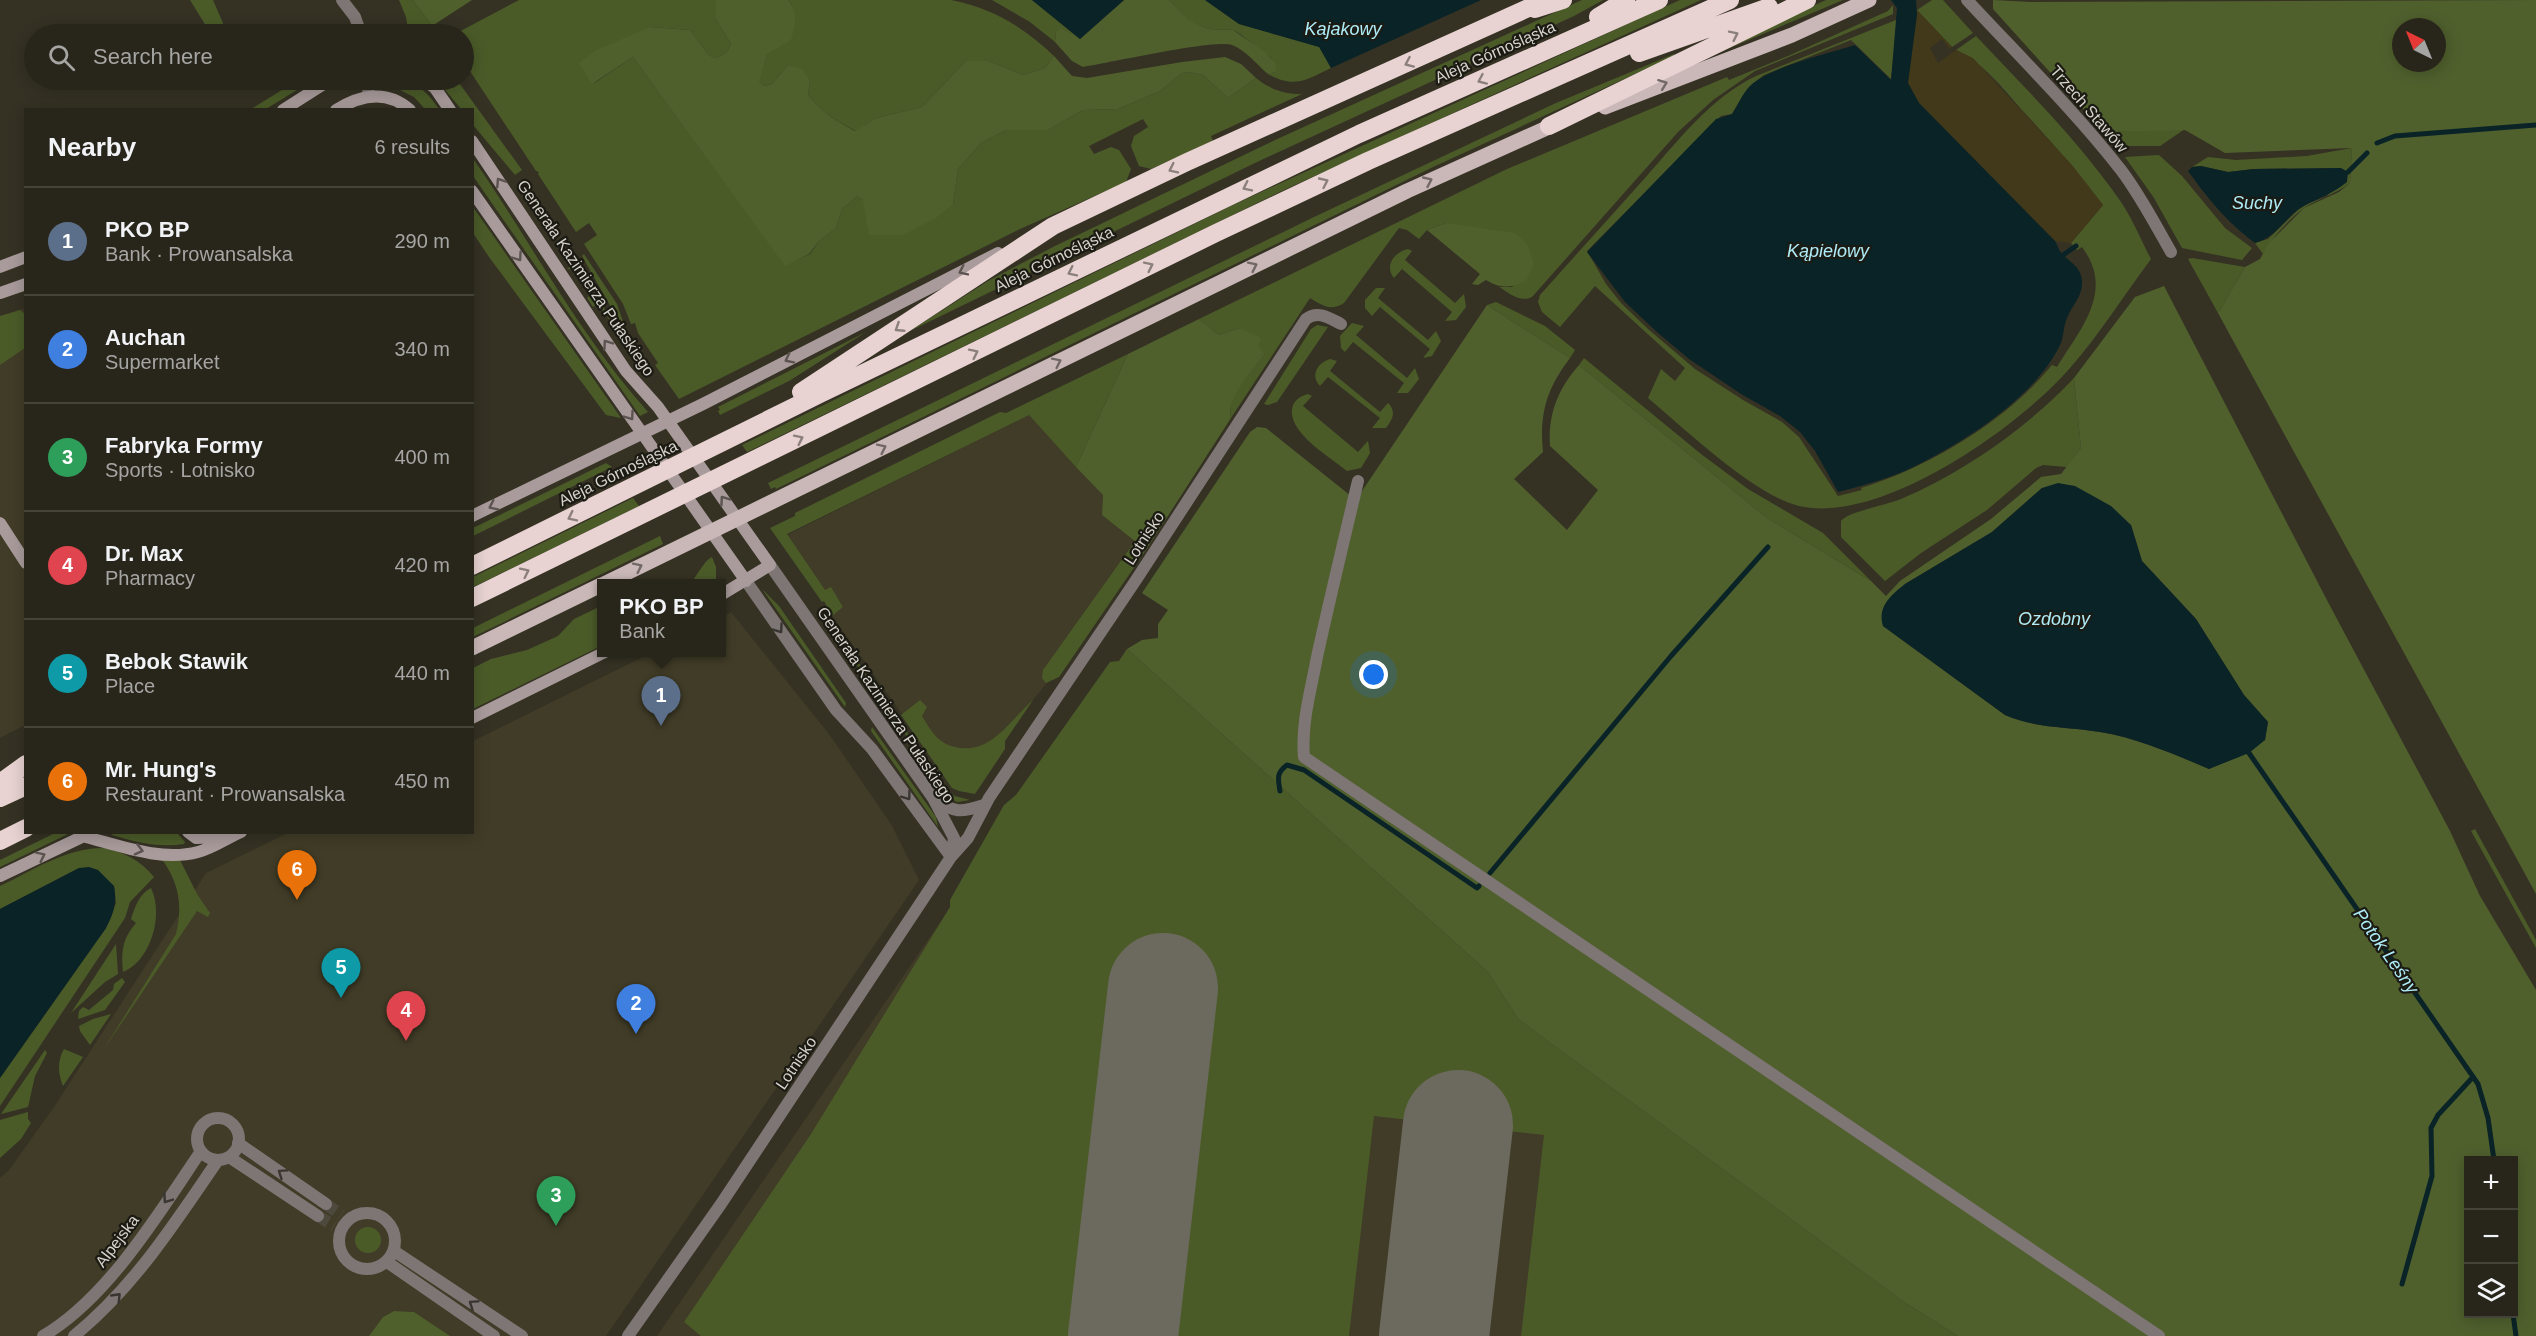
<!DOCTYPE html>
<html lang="en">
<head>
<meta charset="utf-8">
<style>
	:root { --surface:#28261b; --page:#343228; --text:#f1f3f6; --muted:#a5a5a3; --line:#44433a; --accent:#bca0f2 }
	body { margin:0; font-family:Arial,sans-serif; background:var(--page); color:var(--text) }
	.controls { position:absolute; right:18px; bottom:18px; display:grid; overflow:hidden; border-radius:0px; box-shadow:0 3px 15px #0003 }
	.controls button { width:54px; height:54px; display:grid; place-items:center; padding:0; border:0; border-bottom:2px solid var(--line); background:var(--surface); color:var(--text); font:30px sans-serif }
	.compass { position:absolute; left:2392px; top:18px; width:54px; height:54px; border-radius:50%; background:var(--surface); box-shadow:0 3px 15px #0003; rotate:317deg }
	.you { position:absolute; left:1374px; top:675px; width:21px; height:21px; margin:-15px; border:4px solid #fff; border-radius:50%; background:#1a73e8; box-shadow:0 0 0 9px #1a73e833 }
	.badge { display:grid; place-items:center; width:39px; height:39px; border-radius:50%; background:var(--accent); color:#fff; font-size:20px; font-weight:700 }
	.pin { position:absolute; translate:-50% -50px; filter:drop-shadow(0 2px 3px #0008) }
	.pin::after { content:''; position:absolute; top:32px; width:21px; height:18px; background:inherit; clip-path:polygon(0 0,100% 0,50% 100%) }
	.popup { position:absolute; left:597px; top:579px; width:129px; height:78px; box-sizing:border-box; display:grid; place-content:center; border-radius:0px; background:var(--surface); filter:drop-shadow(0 2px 4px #0005); font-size:20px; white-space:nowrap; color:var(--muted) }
	.popup b { font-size:22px; color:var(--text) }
	.popup::after { content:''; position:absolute; left:50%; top:100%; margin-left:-12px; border:12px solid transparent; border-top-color:var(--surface) }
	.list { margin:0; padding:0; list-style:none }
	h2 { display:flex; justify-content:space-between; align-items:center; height:78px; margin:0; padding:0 24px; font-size:26px }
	h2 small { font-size:20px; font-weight:400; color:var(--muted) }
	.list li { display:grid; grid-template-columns:39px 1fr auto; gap:18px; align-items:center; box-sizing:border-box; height:108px; padding:0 24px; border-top:2px solid var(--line) }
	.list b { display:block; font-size:22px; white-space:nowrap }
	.list p { margin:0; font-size:20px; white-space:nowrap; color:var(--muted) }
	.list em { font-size:20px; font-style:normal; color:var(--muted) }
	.icon { flex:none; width:33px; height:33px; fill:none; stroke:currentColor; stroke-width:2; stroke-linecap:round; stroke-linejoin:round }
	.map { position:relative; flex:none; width:2536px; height:1336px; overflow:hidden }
	.search { position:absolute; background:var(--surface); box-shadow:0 3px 15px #0003; left:24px; top:24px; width:450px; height:66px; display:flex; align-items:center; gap:15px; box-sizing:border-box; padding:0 21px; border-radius:33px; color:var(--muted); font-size:22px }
	.panel { position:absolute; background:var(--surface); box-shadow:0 3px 15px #0003; left:24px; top:108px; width:450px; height:726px; border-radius:0px }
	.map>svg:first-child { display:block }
</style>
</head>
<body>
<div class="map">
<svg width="2536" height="1336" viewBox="0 0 2536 1336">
	<rect width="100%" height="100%" fill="#353224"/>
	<path fill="#403c27" d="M25,308V725L0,738V317Z
		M1029,415L1103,495L1102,515L1135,541L1054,655L1063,663L1033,700L1005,741V749L940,767L832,616L843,607L830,588L825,591L787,535Z
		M731,612L829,734L891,824L919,880L606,1336H450L414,1312L394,1311L383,1317L369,1336H0V1178L9,1170L54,1107L206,873L288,833L472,832L473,741L651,653L721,652V618Z
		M1127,649L1518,1019L1951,1336H657Z"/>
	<path fill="#4b5b28" d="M190,0H213L223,23L220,30L222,34H211Z
		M399,0H413L432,26L408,30L406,17Z
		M519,0H716V19L731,44C728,53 723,56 714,58L708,54L690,30L650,27L593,84L633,57L785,265L810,254L819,241L836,228L842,209L857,196L863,200L953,204L958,169L981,143L1006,130H1048L1083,110L1118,109L1160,91L1182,73L1189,72L1203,75L1228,98L1256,78C1269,89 1284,94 1302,94L1211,136L1213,141L1151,169L1139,166L1131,146L1134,136L1148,127L1143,119L1089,146L1094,154L1111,147L1119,150L1131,169L1126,182L1020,229L679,399L655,365L658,363L638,333L635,323L631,324L623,304L584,244L597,235L589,223L576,232L538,174L539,172L536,171L464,62V34H455Z
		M788,0H951C992,8 1024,27 1054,56L1045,68L1023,75L989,61H966L922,107L876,118L856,131C836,121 822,112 808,95L810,81L788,65L772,84L764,86L758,82L767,54L792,5Z
		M992,0H1032L1080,39L1056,32L1055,42L1030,22Z
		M1169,0H1205L1239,24L1320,47L1331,68C1306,80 1294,89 1268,74L1275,72L1271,58L1240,34L1233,30L1209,29L1187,20Z
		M1582,0H1603L1574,16L1257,162L910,331L988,281L1055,246L1273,141Z
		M1680,0H1701L1286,189L747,452L742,445L1233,205Z
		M1826,0H1843L1666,75V73Z
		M1932,0H1943L1973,33L1952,47L1917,10Z
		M1893,5V14L1755,71L1713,100L1678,132L1532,297C1520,303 1509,293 1499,287H1513L1459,227L1446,223L1427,230L1419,239L1407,230L1399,228L1344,303C1330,312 1322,305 1310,298L1231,418C1225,397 1253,370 1265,354L1239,328L1219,335L1199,319L1507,169L1727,77L1729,80L1788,56L1888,11Z
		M1896,20L1897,30L1891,79L1851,40L1764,75L1748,88L1732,114L1721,116L1587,251L1606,284L1621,303L1648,329L1695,369L1743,400L1782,422L1799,437L1838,496L1862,490L1861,488C1931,466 2006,421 2052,365L2057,367C2081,328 2115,291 2082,247L2077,250L2071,243L2103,205C2077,171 2050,140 2021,109C2002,87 1983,63 1956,50L1976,36C2026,89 2079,141 2121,202C2133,220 2141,240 2151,259C2124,295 2100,334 2070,368C2019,427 1881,525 1799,506C1754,495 1685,429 1648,398L1661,369L1675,381L1685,368L1595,286L1560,327L1542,312L1538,302L1540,295C1575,256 1610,217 1645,178C1678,141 1710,98 1756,76Z
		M1674,54V56L1433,167L776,489L775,487L771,489L768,483L1314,217L1556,103Z
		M298,80H313L266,109H251Z
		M380,80C411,79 422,84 439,109H425L414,97Z
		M437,80H457L522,170L515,175L473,125L472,110L461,109Z
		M2185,129L2160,146H2117L2104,132Z
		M2352,148L2350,183C2336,194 2319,198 2304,208C2289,219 2272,238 2263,254L2255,243L2268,239L2302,206L2327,196L2348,172L2340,168L2254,169L2228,172L2201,166L2192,167L2208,157L2236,160L2307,156Z
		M2159,155L2182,176L2225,228L2252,248L2242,260L2182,248L2154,198L2125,157Z
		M472,157C531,242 579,335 648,412L640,416L473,176Z
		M473,207L621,418L606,415L489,257L473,233Z
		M1408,249L1412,251L1405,260L1455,303L1464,294L1466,307L1456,320L1445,321L1452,312L1402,269L1394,278C1384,266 1394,252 1408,249Z
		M584,254L617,304L629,339L582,256Z
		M2192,258L2245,267L2218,313L2188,259Z
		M576,260L620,335L598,304L593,307L587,298L591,294L575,270L567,269Z
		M1376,288H1385L1378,298L1428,340L1436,331L1441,341L1432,356L1423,358L1430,349L1380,307L1372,316L1365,308V300Z
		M1496,302L1545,326L1575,350L1570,358L1487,305Z
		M20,310L25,314V348L0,365V316Z
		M1352,323L1364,326L1356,335L1407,378L1415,368L1419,379L1408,393H1397L1404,383L1353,342L1345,352L1341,348L1340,336Z
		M1317,325L1328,327L1277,402L1268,405L1264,404L1311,329Z
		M866,332L789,381L720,415L718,411L720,410L718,407Z
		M1128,354L1076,467L1029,415L787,534L825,590L831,587L843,607L832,616L824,601L822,602L770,528L795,516V513L1000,412L1006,413Z
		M1584,358L1701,454L1748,489L1823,533L1871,581L1767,518L1579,365Z
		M1330,359L1337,361L1330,371L1380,412L1388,403C1397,412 1392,420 1386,428H1372L1380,418L1328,377L1320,386C1310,376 1317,363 1330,359Z
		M2074,378L2081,448L2067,467L2043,465L2036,468L1987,510L1921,553L1885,581L1841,537V521C1847,512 1887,505 1901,499C1964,472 2027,428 2074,378Z
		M1308,394L1312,396L1303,406L1358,452L1368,441L1370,453L1361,468L1347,471C1330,457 1284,431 1293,405C1296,399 1301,396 1308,394Z
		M606,463L612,467L473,536V528Z
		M633,498L639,506L473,587V577Z
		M660,536L663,544L473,637V628Z
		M1135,541L1146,550L1059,677L1046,683L1042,678L1043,670Z
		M712,557L716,567V579L720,580L718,583H690C698,576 703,561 712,557Z
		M762,589L779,606L846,703L845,707Z
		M601,606V646L473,709V668L491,659L527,650L558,636L574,619Z
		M838,633L947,790L955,796L970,800L957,802L949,797L835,634Z
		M1127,649L1488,972L1518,1019L1904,1302L1958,1336H1521L1544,1135L1374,1116L1349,1336H1164L1205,984L1124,973L1084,1336H701L684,1322L811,1134L950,907V900L1004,805L1016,795L1110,662L1119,661Z
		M920,700L927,707L922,716C933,734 939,745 960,748C993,752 1011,719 1033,700L1005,741V749L975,794L959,791L952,788L901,715Z
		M872,727L936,817L938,827L871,731Z
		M2475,829L2536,940V948L2471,831Z
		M57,832L70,833L0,867V860Z
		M113,833H177L185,842L184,844C159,848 136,842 112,835Z
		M105,848C124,852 141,861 154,877L130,902L125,918L0,1106V1078L106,928L116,903L114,886L79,868L0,909V886C34,870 67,847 105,848Z
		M161,858L180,860L197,894L210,913L208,917L197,911L102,1052L176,934C183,906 179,882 161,858Z
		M151,888C164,914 151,961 123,972C121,952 122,939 136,923L131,919C135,907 139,894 151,888Z
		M116,944L118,974L105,982L71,1013Z
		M122,978L125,982L105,1010L78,1019L79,1011L83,1007L89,1010L113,990L114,984Z
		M111,1014L90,1045L80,1031L79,1026L93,1019Z
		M64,1049L83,1057L63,1086C58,1074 57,1061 64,1049Z
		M45,1050L47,1053L35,1076L28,1107L1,1114Z
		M28,1112V1119L31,1123L21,1139L0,1158V1120Z
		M355 1240a13 13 0 1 1 26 0a13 13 0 1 1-26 0Z"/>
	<path fill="#50602d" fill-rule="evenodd" d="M413,0H472L432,26Z
		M716,0H788C799,12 795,26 791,40L767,54L759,82L764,86L772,84L788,65L802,69L810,81L808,95C822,112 836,121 855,131L876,118L922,107L966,61H989L1023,75L1045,68L1054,56L1072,76L1087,78L1182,62L1225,57L1241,64L1256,78L1228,98L1203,75L1189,72L1182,73L1160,91L1118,109L1083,110L1048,130H1006L981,143L958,169L953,204L936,218L903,235H869L863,200L857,196L842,209L836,228L819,241L809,254L785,266L633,57L592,84L579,63L597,50L650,27L690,30L708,54L714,58C723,56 728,53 731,44L716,19Z
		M1124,0H1169L1188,20L1209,29L1233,30L1265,52L1276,64L1275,72L1268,74C1256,64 1247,51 1232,45C1214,39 1109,63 1083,67L1072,61L1055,42L1056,32L1060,28L1080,39Z
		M1993,0L2031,2L2536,0V894L2218,313L2245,267L2260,259L2269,243L2304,208L2339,192L2350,183L2352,148L2225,153L2185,130L2104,132L1993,9ZM2401,27H2437V63H2401Z
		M1446,223L1515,233L1527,244L1534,264L1526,281C1510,288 1501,289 1486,280L1478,285L1472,284L1480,274L1427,230Z
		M2164,286L2329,604L2450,831L2480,896L2536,990V1336H1958L1904,1302L1518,1019L1488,972L1127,649L1142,640L1158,638V624L1168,610L1142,593L1250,432L1257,427L1266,428L1356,500L1487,305L1570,358C1547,388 1539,414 1543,452L1514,479L1567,530L1598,490L1550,446C1548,414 1558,389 1579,365L1767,518L1871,581L1886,596L1900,581L1991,519L2041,477L2061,474L2081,448L2074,378L2135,297ZM2042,488L2131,525L2142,561L2196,619L2244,695L2268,722L2265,740L2209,769C2174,754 2137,738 2100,732C2065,726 2038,729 2005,715L1883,626L1905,584L1992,532ZM2468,1160H2514V1314H2468Z
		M1199,319L1219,335L1239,328L1261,338L1258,346L1265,354C1254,369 1225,399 1231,418L1146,550L1102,515L1103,495L1076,467L1128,354Z
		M394,1311L414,1312L450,1336H369L383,1317Z"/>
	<path fill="#413919" d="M1917,10L1952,47L1950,49L1942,39L1930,48L1938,63L1956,50L1973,58L2072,165L2103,205L2071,243L2055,241L1919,103L1908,83Z"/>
	<path fill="#0a2327" d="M1032,0H1124L1080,39Z
		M1205,0H1481L1331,68L1319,47L1239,24Z
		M1891,0H1916L1917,15L1908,83L1919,103L2055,241C2058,246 2060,253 2064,256C2073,264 2081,268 2082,281C2083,296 2072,305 2067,318C2063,327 2064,337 2060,345C2035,398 1959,446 1907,470C1884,480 1861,486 1838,492L1815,451L1800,432L1780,416L1741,394L1689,359L1658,333L1625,302L1587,252L1716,119L1732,114C1738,105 1742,94 1750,86C1770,67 1826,54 1855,45L1891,80L1897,8Z
		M2201,166L2228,172L2254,169L2341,168L2348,172L2347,182C2334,193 2319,198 2304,206C2285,216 2279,236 2255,243C2226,221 2209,200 2188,171L2192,167Z
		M2058,483L2075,486L2111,506L2131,525L2142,561L2196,619L2244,695L2268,722L2265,740L2249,753L2209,769C2174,754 2137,738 2100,732C2065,726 2038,729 2005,715L1883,626C1877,607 1891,595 1905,584L1992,532L2042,488Z
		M89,867L98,870L114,886C117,903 114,913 106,928L0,1078V909L79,868Z"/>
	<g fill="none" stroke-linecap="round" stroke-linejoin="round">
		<path stroke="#0a2327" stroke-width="5" d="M2377,143L2395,136L2536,125
			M2348,172L2367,153
			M2063,255L2076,246
			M2249,753L2478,1084L2488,1118L2494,1160
			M1280,791C1278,779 1276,773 1287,765L1304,770L1477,888L1479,886
			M1490,873L1671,656L1768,547
			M2402,1284L2432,1176L2431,1128L2438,1115L2473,1077
			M2513,1314L2516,1336"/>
		<path stroke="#6c6a5e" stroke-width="110" d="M1123,1336L1163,988
			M1434,1336L1458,1125"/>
		<path stroke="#4d4a3d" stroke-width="12" stroke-dasharray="12 6" stroke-linecap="butt" d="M326,1204L341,1215
			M318,1216L334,1226"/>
		<path stroke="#7e7575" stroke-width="12" d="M342,0L355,17L361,34
			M1967,0C2019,56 2074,110 2121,170C2140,195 2155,224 2171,252
			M367,80L369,96
			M1358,481C1344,540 1330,598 1317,657C1311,690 1301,723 1304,757L2159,1336
			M770,565L933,798L954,838L951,857
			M746,581L836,710L872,749L951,857
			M934,799C955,813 960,813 984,805
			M197 1139a21 21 0 1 1 42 0a21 21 0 1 1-42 0Z
			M238,1143L326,1204
			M229,1157L318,1216
			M339 1241a28 28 0 1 1 56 0a28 28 0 1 1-56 0Z
			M394,1251L522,1336
			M387,1262L494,1336
			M43,1336C108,1298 159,1213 201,1151
			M74,1336C135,1286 174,1224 218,1160
			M628,1336L721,1204L951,857L968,838L989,798L1136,580L1306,319C1318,310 1329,318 1341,324"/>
		<path stroke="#a99b9b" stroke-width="12" d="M424,80L435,88L450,110
			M283,110L330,80
			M336,110C360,95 387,89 410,110
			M472,141L626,371L658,407L770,565L721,595
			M472,191L746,581
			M0,267L26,257
			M0,293L26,284
			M472,516L703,404L998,253
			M0,523L26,563
			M472,718L605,652
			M188,832L196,838L222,837
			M82,836C118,845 161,862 198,852C213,848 227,838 241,832
			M0,876L88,834"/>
		<path stroke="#cab8b8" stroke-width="15" d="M1605,107L1792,35L1869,0
			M604,584L1407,191L1560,122
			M472,648L601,585"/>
		<path stroke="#e8d3d2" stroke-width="18" d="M1535,9L1563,0
			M1598,17L1626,0
			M1639,53L1769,7
			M1549,126L1807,0
			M801,392L1053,226L1187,162L1546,0
			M472,566L822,393L1359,134L1659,0
			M472,598L1216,233L1368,161L1730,0
			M0,783L26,764
			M0,798L26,786
			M0,841L26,828"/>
	</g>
	<defs><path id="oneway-chevron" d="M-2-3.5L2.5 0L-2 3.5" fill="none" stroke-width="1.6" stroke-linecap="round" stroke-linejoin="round" transform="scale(1.5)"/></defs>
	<g stroke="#8c807c">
		<use href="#oneway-chevron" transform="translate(1734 35) rotate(-26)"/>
		<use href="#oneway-chevron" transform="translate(1409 63) rotate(156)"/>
		<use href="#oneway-chevron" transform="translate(1482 80) rotate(156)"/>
		<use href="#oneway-chevron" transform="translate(1173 169) rotate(154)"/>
		<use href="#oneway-chevron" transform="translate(1324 182) rotate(-25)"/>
		<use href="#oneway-chevron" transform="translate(1247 187) rotate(154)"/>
		<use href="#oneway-chevron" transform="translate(1149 266) rotate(-26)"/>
		<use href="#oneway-chevron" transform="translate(1072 272) rotate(154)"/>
		<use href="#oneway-chevron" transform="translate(899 328) rotate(147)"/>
		<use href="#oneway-chevron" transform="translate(974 353) rotate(-26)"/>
		<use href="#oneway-chevron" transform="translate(799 439) rotate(-26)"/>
		<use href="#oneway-chevron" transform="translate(572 517) rotate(154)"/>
		<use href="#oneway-chevron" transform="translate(525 572) rotate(-26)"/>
	</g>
	<g stroke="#726966">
		<use href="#oneway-chevron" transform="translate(1663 84) rotate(-21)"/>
		<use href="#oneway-chevron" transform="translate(1428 181) rotate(-25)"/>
		<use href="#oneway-chevron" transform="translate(1253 266) rotate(-26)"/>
		<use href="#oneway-chevron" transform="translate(1057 362) rotate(-26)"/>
		<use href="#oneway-chevron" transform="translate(882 448) rotate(-26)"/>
		<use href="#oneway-chevron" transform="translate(638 567) rotate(-26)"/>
	</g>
	<g stroke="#5b5450">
		<use href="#oneway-chevron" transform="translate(500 182) rotate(-123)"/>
		<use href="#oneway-chevron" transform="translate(518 257) rotate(55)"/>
		<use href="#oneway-chevron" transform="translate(963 271) rotate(154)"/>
		<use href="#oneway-chevron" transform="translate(607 344) rotate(-125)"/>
		<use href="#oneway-chevron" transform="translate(789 359) rotate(153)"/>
		<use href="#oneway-chevron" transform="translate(630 416) rotate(55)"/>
		<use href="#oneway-chevron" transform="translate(724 500) rotate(-125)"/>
		<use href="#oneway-chevron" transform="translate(493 506) rotate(154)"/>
		<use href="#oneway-chevron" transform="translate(139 850) rotate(14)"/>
		<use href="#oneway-chevron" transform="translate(41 856) rotate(-26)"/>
	</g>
	<g stroke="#393530">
		<use href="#oneway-chevron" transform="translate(779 629) rotate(55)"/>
		<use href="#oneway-chevron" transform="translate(907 796) rotate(54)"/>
		<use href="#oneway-chevron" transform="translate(282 1173) rotate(-145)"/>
		<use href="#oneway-chevron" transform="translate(167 1199) rotate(125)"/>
		<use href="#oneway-chevron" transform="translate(117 1297) rotate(-46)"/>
		<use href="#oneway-chevron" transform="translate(473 1304) rotate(-146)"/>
	</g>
	<g text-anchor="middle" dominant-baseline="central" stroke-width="4.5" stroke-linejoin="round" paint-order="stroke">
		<g font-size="16" fill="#d5d3cb" stroke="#1b1a13">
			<text transform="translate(1495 52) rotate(-24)">Aleja Górnośląska</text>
			<text transform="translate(2089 109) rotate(49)">Trzech Stawów</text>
			<text transform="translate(1054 259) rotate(-26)">Aleja Górnośląska</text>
			<text transform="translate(586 278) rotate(56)">Generała Kazimierza Pułaskiego</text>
			<text transform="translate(618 473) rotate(-26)">Aleja Górnośląska</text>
			<text transform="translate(1144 538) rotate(-57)">Lotnisko</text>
			<text transform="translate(886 705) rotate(56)">Generała Kazimierza Pułaskiego</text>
			<text transform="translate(796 1063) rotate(-56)">Lotnisko</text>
			<text transform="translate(117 1241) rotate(-53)">Alpejska</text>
		</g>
		<g font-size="18" font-style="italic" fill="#aeecf7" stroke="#1b1a13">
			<text x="1343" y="29">Kajakowy</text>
			<text x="2257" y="203">Suchy</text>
			<text x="1828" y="251">Kąpielowy</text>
			<text x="2054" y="619">Ozdobny</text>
			<text transform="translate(2386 951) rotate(55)">Potok Leśny</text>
		</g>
	</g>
</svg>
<div class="controls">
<button>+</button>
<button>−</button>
<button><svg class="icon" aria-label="layers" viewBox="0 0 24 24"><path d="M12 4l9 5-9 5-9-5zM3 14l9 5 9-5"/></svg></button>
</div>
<svg class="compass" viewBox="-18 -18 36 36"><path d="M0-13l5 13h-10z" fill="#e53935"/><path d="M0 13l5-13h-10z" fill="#a5a5a3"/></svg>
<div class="you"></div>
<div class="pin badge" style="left:661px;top:726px;background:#5c6f8a">1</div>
<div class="popup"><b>PKO BP</b>Bank</div>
<div class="pin badge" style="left:636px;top:1034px;background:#3f7fe0">2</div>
<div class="pin badge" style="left:556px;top:1226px;background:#2e9e5b">3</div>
<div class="pin badge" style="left:406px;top:1041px;background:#e0444e">4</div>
<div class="pin badge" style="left:341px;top:998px;background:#0f9aa8">5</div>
<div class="pin badge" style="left:297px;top:900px;background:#e8710a">6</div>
<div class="search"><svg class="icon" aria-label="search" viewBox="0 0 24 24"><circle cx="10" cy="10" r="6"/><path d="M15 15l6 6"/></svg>Search here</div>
<section class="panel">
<h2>Nearby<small>6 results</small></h2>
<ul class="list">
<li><span class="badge" style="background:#5c6f8a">1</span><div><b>PKO BP</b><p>Bank · Prowansalska</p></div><em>290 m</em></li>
<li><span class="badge" style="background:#3f7fe0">2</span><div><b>Auchan</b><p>Supermarket</p></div><em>340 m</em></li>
<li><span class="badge" style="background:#2e9e5b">3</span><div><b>Fabryka Formy</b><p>Sports · Lotnisko</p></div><em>400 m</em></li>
<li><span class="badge" style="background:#e0444e">4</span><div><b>Dr. Max</b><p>Pharmacy</p></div><em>420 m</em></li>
<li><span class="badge" style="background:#0f9aa8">5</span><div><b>Bebok Stawik</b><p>Place</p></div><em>440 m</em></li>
<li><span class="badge" style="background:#e8710a">6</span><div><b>Mr. Hung's</b><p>Restaurant · Prowansalska</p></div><em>450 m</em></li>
</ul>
</section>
</div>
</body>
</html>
